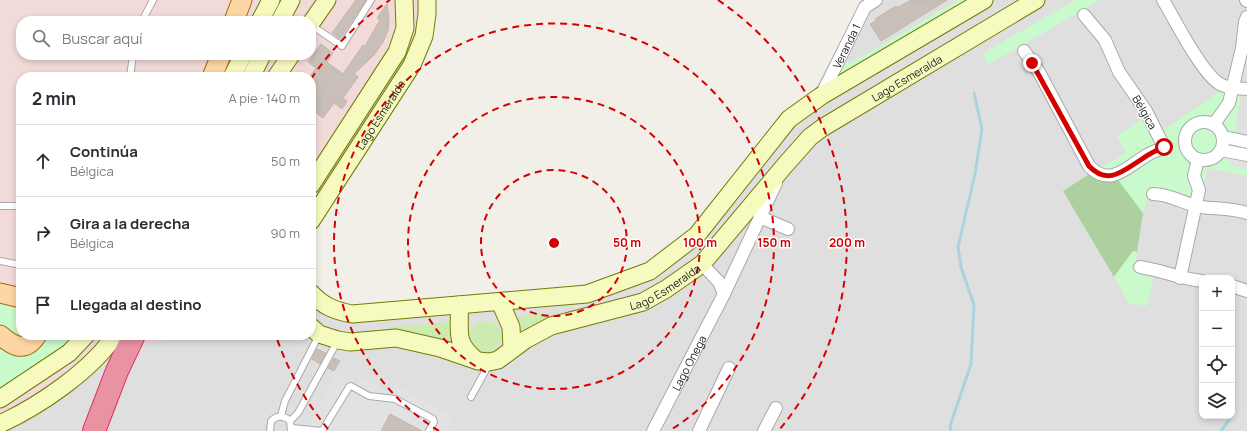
<!DOCTYPE html>
<html lang="es">
<head>
<meta charset="utf-8">
<style>
	:root { --surface:#fff; --page:#f7f7f7; --text:#2b2b33; --muted:#7c7c81; --line:#e1e1e2 }
	body { margin:0; font-family:Manrope,sans-serif; background:var(--page); color:var(--text) }
	.controls { position:absolute; right:12px; bottom:12px; display:grid; overflow:hidden; border-radius:8px; box-shadow:0 2px 6px #0003 }
	.controls button { width:36px; height:36px; display:grid; place-items:center; padding:0; border:0; border-bottom:1px solid var(--line); background:var(--surface); color:var(--text); font:20px sans-serif }
	.stop { position:absolute; width:12px; height:12px; margin:-9px; border:3px solid #d40000; border-radius:50%; background:#fff }
	.stop.end { background:#d40000; border-color:#fff; box-shadow:0 1px 4px #0008 }
	.list { margin:0; padding:0; list-style:none }
	h2 { display:flex; justify-content:space-between; align-items:center; height:52px; margin:0; padding:0 16px; font-size:17px }
	h2 small { font-size:13px; font-weight:400; color:var(--muted) }
	.list li { display:grid; grid-template-columns:26px 1fr auto; gap:12px; align-items:center; box-sizing:border-box; height:72px; padding:0 16px; border-top:1px solid var(--line) }
	.list b { display:block; font-size:15px; white-space:nowrap }
	.list p { margin:0; font-size:13px; white-space:nowrap; color:var(--muted) }
	.list em { font-size:13px; font-style:normal; color:var(--muted) }
	.icon { flex:none; width:22px; height:22px; fill:none; stroke:currentColor; stroke-width:2; stroke-linecap:round; stroke-linejoin:round }
	.map { position:relative; flex:none; width:1247px; height:431px; overflow:hidden }
	.search { position:absolute; background:var(--surface); box-shadow:0 2px 6px #0003; left:16px; top:16px; width:300px; height:44px; display:flex; align-items:center; gap:10px; box-sizing:border-box; padding:0 14px; border-radius:16px; color:var(--muted); font-size:15px }
	.panel { position:absolute; background:var(--surface); box-shadow:0 2px 6px #0003; left:16px; top:72px; width:300px; height:268px; border-radius:16px }
	.map>svg:first-child { display:block }
</style>
</head>
<body>
<div class="map">
<svg width="1247" height="431" viewBox="0 0 1247 431">
	<rect width="100%" height="100%" fill="#f2efe9"/>
	<path fill="#e0dfdf" fill-rule="evenodd" d="M862,0H1247V431H0L99,353L191,335H311V308L321,304L328,307L587,294L672,256L805,108ZM1202,278H1232V416H1202Z"/>
	<path fill="#f2dad9" fill-rule="evenodd" d="M0,0H427L426,27L311,221V77H21V335H191L100,353L0,424ZM21,21H311V55H21Z"/>
	<path fill="#cdebb0" d="M541,312L552,320L521,336L519,323L515,318Z
		M469 337a16 16 0 1 1 32 0a16 16 0 1 1-32 0Z
		M453,322L451,343L426,335L388,331L387,327Z"/>
	<path fill="#add19e" d="M1094,171L1115,175L1143,213L1137,252L1133,251L1114,277L1063,191Z"/>
	<path fill="#c8facc" d="M959,0H984L823,95L839,59L851,63Z
		M1075,0H1100L988,65L982,54Z
		M1227,87L1242,88L1234,139L1247,142V155L1229,165L1247,169V176L1208,168L1198,206L1149,194L1143,213L1115,176L1094,171L1126,153L1117,136L1148,115L1157,134Z
		M1133,251L1137,252L1136,262L1139,267L1156,269L1147,306L1129,303L1114,277Z
		M0,293L21,298V335H86L0,399Z"/>
	<path fill="#e2e2e2" d="M1236,127L1247,129V142L1234,139Z
		M1231,152L1247,155V169L1229,165Z
		M336,373L356,384L360,377L390,393L395,385L454,416L446,431H306Z"/>
	<g fill="none" stroke-linecap="round" stroke-linejoin="round">
		<path stroke="#aad3df" stroke-width="3" d="M951,431L950,426L971,364L974,305L961,267L958,247L975,174L982,129L974,93
			M1221,431L1232,416"/>
	</g>
	<path fill="#c7bfb8" stroke="#c4b6ab" d="M356,0H366L340,39L332,33Z
		M911,0H947L881,41L870,24L876,21L875,19L896,6L897,8Z
		M387,4L389,19L388,31L383,42L374,55L354,74L358,77L343,98L347,101L342,109L334,103L323,118L311,109V75L316,68L308,62L321,44L333,53L327,62L343,74L363,45L365,46L380,20L377,18Z
		M317,349L326,353L320,364L312,359Z
		M334,358L340,361L334,371L328,368Z
		M390,414L422,431H381Z"/>
	<g fill="none" stroke-linecap="round" stroke-linejoin="round">
		<defs>
			<path id="lane" d="M142,21L153,0
				M311,25L342,46L371,0
				M130,77L133,55
				M0,206H21
				M0,261L21,265
				M471,397L489,364
				M281,416L285,401L319,335
				M290,421L298,413L337,342
				M292,428L322,431
				M270,431L271,421C277,415 284,415 290,421L291,431
				M322,431L349,387L351,386L369,396L395,399L433,419L434,422L429,431"/>
			<g id="street">
				<path d="M1163,0C1175,20 1202,74 1220,84C1228,89 1238,88 1247,89"/>
				<path d="M1246,0L1247,1"/>
				<path d="M1024,51L1039,72L1089,166C1110,188 1127,167 1147,155C1152,152 1159,150 1164,147L1146,111L1119,72L1105,40L1084,15"/>
				<path id="s1" d="M821,96L865,7L876,0"/>
				<circle cx="1204" cy="141" r="19"/>
				<path d="M1214,124L1229,103L1242,48L1245,22L1247,17"/>
				<path d="M1224,137L1247,142"/>
				<path d="M1221,150L1247,155"/>
				<path d="M1153,194C1171,194 1183,204 1201,207C1216,209 1231,208 1247,213"/>
				<path d="M760,217L788,229"/>
				<path d="M702,264L719,282L724,294"/>
				<path d="M1140,267C1161,270 1180,279 1202,281"/>
				<path d="M1180,278L1199,190L1194,176L1198,159"/>
				<path d="M1232,286L1247,291"/>
				<path id="s2" d="M653,431L724,294L776,183"/>
				<path d="M699,431L729,368"/>
				<path d="M764,431L776,408"/>
			</g>
			<g id="secondary">
				<path d="M260,21L271,0"/>
				<path d="M280,21L291,0"/>
				<path d="M311,23L327,0"/>
				<path d="M232,77L243,55"/>
				<path d="M251,77L262,55"/>
				<path d="M276,77L291,55"/>
				<path d="M311,185L397,52L405,28L404,0"/>
				<path id="s3" d="M311,221L412,65L424,36L427,14V0"/>
				<path d="M311,293C323,306 335,311 352,314L587,294L650,271L697,235L789,119L821,96L984,0"/>
				<path d="M500,302L511,327L512,348"/>
				<path d="M459,305C461,330 453,341 475,359"/>
				<path id="s4" d="M311,327L319,334L338,340L350,342L396,338L440,348L478,361L489,362L498,360L525,340L551,326L643,302L666,289L702,264L786,164L810,137L822,128L1036,0"/>
				<path d="M0,399L69,353L86,335"/>
				<path d="M0,424C39,406 91,371 115,335"/>
			</g>
			<path id="primary" d="M234,21L242,0
				M212,77L221,55
				M0,293L21,298
				M0,335C14,347 25,353 37,335"/>
			<path id="highway" d="M94,431L117,371L134,335"/>
		</defs>
		<use href="#lane" stroke="#a9a9a9" stroke-width="8"/>
		<use href="#street" stroke="#a9a9a9" stroke-width="14"/>
		<use href="#secondary" stroke="#707d05" stroke-width="19"/>
		<use href="#primary" stroke="#a06b00" stroke-width="21"/>
		<use href="#highway" stroke="#dc2a67" stroke-width="24"/>
		<use href="#lane" stroke="#fff" stroke-width="6"/>
		<use href="#street" stroke="#fff" stroke-width="12"/>
		<use href="#secondary" stroke="#f7fabf" stroke-width="17"/>
		<use href="#primary" stroke="#fcd6a4" stroke-width="19"/>
		<use href="#highway" stroke="#e892a2" stroke-width="22"/>
	</g>
	<g fill="none" stroke-linecap="round" stroke-linejoin="round">
		<path stroke="#d40000" stroke-width="5" d="M1032,63L1089,166C1108,186 1123,171 1142,159C1149,154 1157,150 1164,147"/>
	</g>
	<g fill="none" stroke="#d40000" stroke-width="2" stroke-dasharray="7 5">
		<circle cx="554" cy="243" r="73"/>
		<circle cx="554" cy="243" r="146"/>
		<path d="M439 431A220 220 0 1 1 669 431"/>
		<path d="M328 429A293 293 0 0 1 276 336M311 79A293 293 0 0 1 390 0M718 0A293 293 0 0 1 780 429"/>
	</g>
	<g text-anchor="middle" dominant-baseline="central" stroke-width="3" stroke-linejoin="round" paint-order="stroke">
		<g font-size="11" fill="#222" stroke="#fff">
			<text stroke="none"><textPath href="#s1" startOffset="56">Veranda 1</textPath></text>
			<text stroke="none"><textPath href="#s4" startOffset="703">Lago Esmeralda</textPath></text>
			<text transform="translate(1145 112) rotate(60)">Bélgica</text>
			<text stroke="none"><textPath href="#s3" startOffset="127">Lago Esmeralda</textPath></text>
			<text stroke="none"><textPath href="#s4" startOffset="379">Lago Esmeralda</textPath></text>
			<text stroke="none"><textPath href="#s2" startOffset="77">Lago Onega</textPath></text>
		</g>
	</g>
	<circle cx="554" cy="243" r="6" fill="#d40000" stroke="#fff" stroke-width="2"/>
	<g font-size="12" text-anchor="middle" font-weight="bold" fill="#d40000" stroke="#fff" stroke-width="3" stroke-linejoin="round" paint-order="stroke">
		<text x="627" y="247">50 m</text>
		<text x="700" y="247">100 m</text>
		<text x="774" y="247">150 m</text>
		<text x="847" y="247">200 m</text>
	</g>
</svg>
<div class="controls">
<button>+</button>
<button>−</button>
<button><svg class="icon" aria-label="locate" viewBox="0 0 24 24"><circle cx="12" cy="12" r="6"/><path d="M12 2v4M12 18v4M2 12h4M18 12h4"/></svg></button>
<button><svg class="icon" aria-label="layers" viewBox="0 0 24 24"><path d="M12 4l9 5-9 5-9-5zM3 14l9 5 9-5"/></svg></button>
</div>
<div class="stop" style="left:1164px;top:147px"></div>
<div class="stop end" style="left:1032px;top:63px"></div>
<div class="search"><svg class="icon" aria-label="search" viewBox="0 0 24 24"><circle cx="10" cy="10" r="6"/><path d="M15 15l6 6"/></svg>Buscar aquí</div>
<section class="panel">
<h2>2 min<small>A pie · 140 m</small></h2>
<ul class="list">
<li><svg class="icon" aria-label="ahead" viewBox="0 0 24 24"><path d="M12 20V5M6 11l6-6 6 6"/></svg><div><b>Continúa</b><p>Bélgica</p></div><em>50 m</em></li>
<li><svg class="icon" aria-label="right" viewBox="0 0 24 24"><path d="M7 20v-9h11M14 6l5 5-5 5"/></svg><div><b>Gira a la derecha</b><p>Bélgica</p></div><em>90 m</em></li>
<li><svg class="icon" aria-label="arrive" viewBox="0 0 24 24"><path d="M6 21V4h12l-3 4 3 4H6"/></svg><div><b>Llegada al destino</b></div></li>
</ul>
</section>
</div>
</body>
</html>
